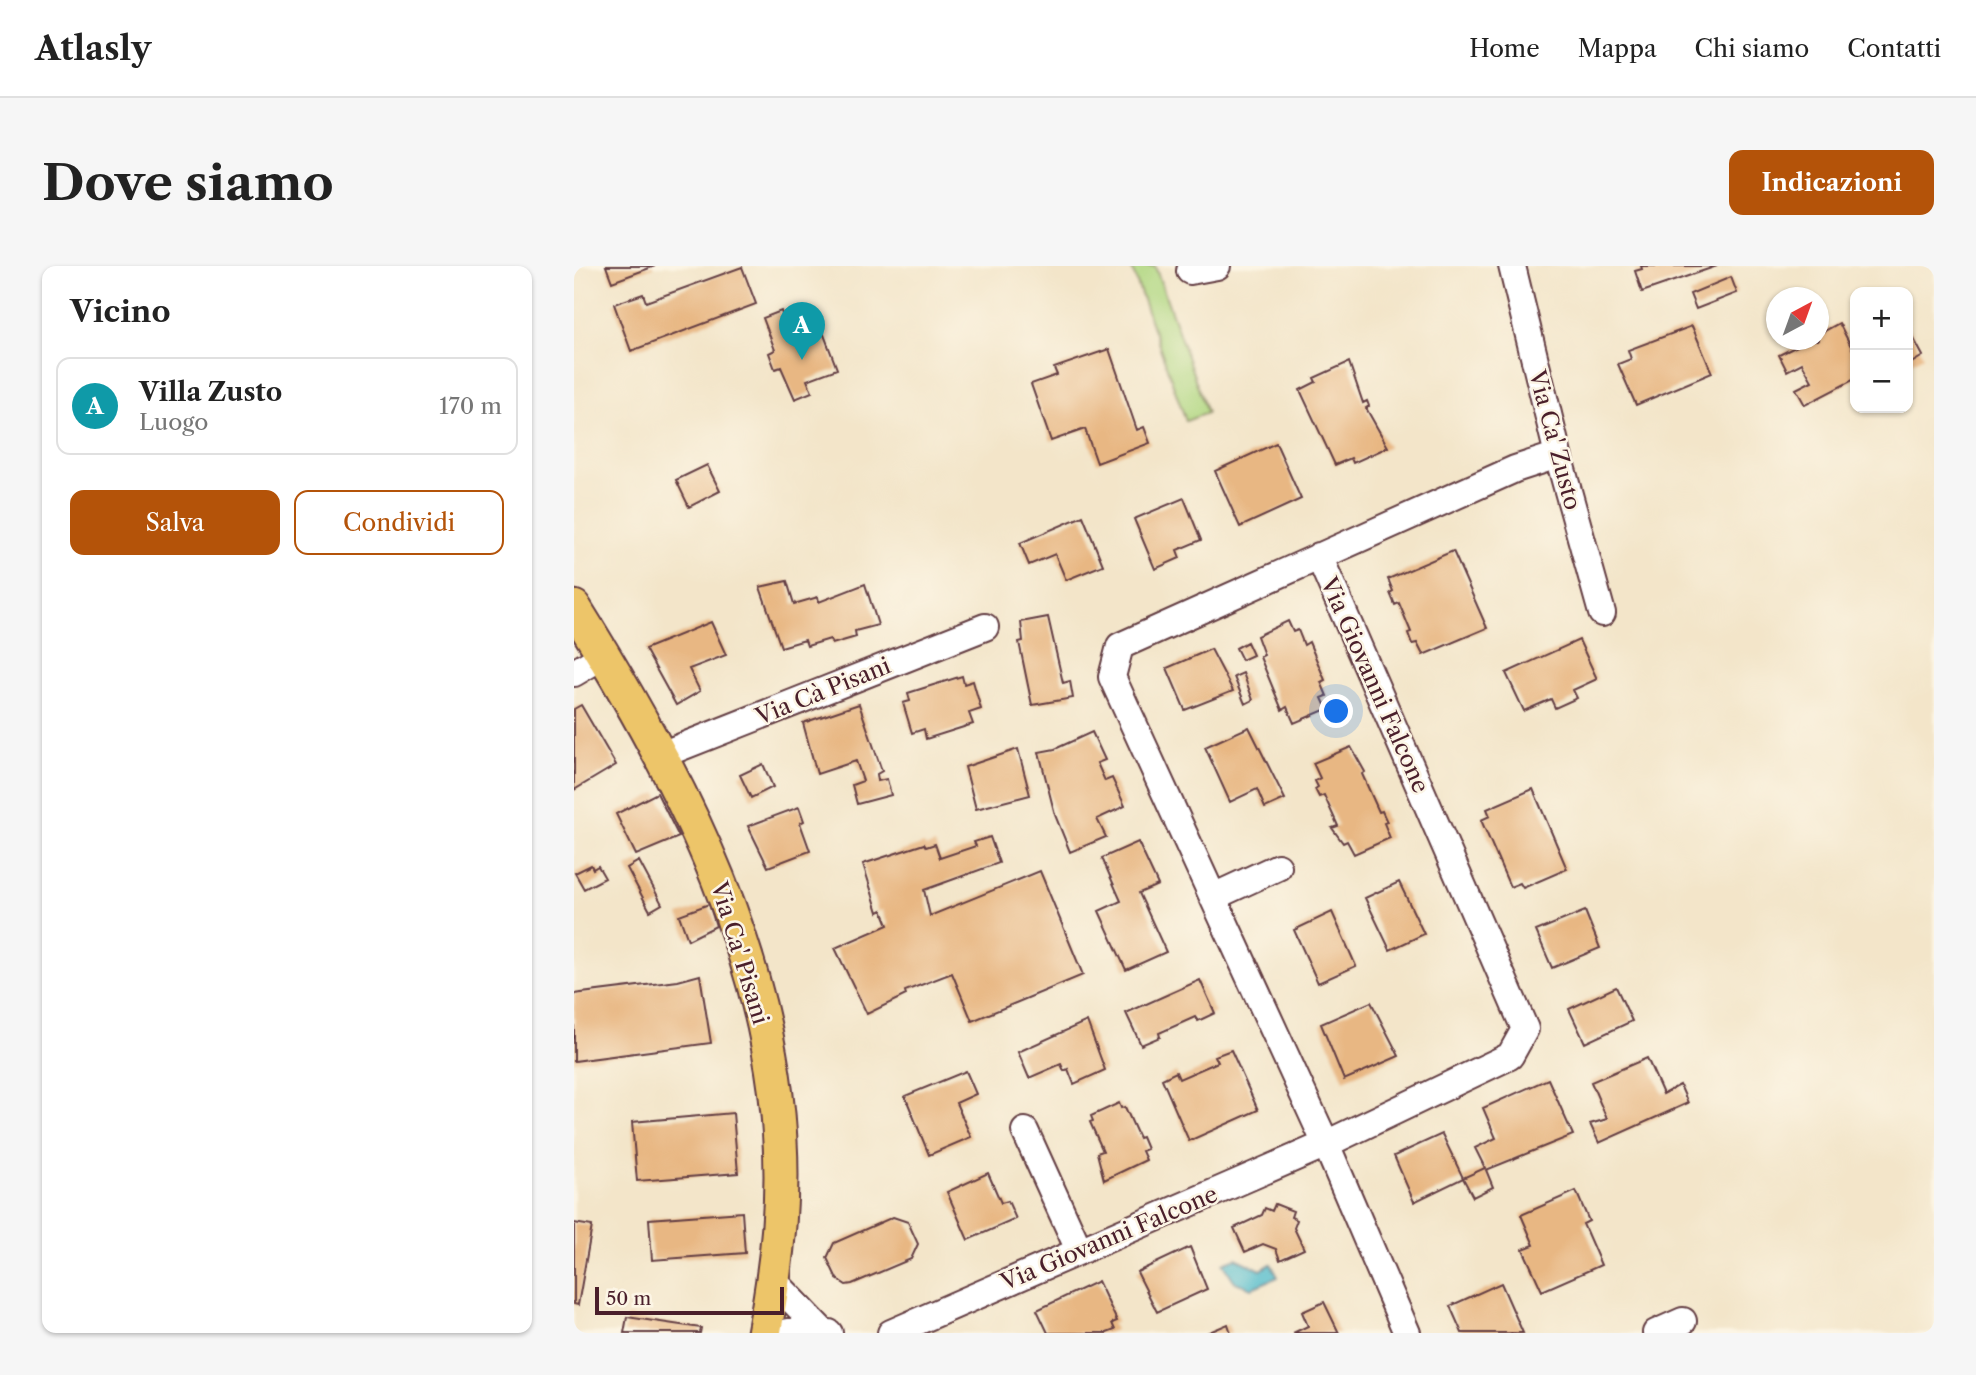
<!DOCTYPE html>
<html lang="it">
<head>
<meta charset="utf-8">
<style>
	:root { --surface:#fff; --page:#f6f6f6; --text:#222; --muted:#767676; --line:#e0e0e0; --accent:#b45309 }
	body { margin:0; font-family:"Libre Caslon Text",serif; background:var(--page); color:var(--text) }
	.controls { position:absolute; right:21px; top:21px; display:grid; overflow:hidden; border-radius:14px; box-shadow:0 2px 5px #0004 }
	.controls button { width:63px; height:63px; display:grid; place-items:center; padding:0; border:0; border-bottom:2px solid var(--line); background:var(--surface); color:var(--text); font:35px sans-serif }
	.compass { position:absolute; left:1192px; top:21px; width:63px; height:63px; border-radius:50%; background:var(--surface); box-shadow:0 2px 5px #0004; rotate:41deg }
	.scale { position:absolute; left:21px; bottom:18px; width:189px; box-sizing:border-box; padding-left:7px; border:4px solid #4a1f2b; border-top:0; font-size:19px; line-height:24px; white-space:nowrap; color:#4a1f2b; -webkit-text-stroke:5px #fcf5e5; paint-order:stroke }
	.you { position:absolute; left:763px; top:446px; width:24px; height:24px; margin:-18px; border:5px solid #fff; border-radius:50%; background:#1a73e8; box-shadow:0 0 0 10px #1a73e833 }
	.badge { display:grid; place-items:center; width:46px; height:46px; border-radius:50%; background:var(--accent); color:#fff; font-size:23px; font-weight:700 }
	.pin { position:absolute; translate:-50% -58px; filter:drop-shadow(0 2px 4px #0008) }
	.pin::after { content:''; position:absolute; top:37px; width:24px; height:21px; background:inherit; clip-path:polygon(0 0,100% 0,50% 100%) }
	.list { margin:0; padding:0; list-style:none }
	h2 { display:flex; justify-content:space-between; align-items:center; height:91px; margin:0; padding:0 28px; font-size:30px }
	h2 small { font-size:23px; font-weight:400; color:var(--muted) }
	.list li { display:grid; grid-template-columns:46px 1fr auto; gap:21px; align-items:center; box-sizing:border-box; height:98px; margin:0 14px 14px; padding:0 14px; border:2px solid var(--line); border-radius:14px }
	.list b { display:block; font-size:26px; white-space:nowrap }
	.list p { margin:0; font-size:23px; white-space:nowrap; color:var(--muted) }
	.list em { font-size:23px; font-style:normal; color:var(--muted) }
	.actions { display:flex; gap:14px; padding:21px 28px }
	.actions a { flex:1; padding:16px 0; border:2px solid var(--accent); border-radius:14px; text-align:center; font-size:24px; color:var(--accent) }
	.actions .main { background:var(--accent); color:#fff }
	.map { position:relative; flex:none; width:1360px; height:1067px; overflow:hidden; border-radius:14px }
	header { display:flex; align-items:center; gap:42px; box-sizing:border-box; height:98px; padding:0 35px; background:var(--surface); border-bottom:2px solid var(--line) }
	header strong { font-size:33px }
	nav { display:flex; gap:38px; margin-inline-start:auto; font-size:24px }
	.intro { display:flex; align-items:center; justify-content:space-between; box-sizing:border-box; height:168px; padding:0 42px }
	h1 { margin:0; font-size:49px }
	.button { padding:18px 32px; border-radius:14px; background:var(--accent); color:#fff; font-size:24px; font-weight:700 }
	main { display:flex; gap:42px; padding:0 42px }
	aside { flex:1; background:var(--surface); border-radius:14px; box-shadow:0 2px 5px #0004 }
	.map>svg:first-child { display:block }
</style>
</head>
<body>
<header>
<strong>Atlasly</strong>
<nav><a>Home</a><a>Mappa</a><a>Chi siamo</a><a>Contatti</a></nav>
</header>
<div class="intro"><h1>Dove siamo</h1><a class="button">Indicazioni</a></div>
<main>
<aside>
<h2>Vicino<small></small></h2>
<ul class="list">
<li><span class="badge" style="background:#0f9aa8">A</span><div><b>Villa Zusto</b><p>Luogo</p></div><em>170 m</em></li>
</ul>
<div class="actions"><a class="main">Salva</a><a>Condividi</a></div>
</aside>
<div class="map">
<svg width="1360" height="1067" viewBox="0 0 1360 1067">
	<rect width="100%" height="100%" fill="#fcf5e5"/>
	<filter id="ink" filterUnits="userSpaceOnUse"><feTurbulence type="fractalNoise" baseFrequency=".0143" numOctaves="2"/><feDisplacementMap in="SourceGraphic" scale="14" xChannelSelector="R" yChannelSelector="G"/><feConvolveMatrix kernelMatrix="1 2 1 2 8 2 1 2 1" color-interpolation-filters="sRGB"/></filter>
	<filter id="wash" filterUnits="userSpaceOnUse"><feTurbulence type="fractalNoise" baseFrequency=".00686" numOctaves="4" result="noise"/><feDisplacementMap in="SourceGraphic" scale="28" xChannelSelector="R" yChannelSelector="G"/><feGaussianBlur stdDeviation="1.57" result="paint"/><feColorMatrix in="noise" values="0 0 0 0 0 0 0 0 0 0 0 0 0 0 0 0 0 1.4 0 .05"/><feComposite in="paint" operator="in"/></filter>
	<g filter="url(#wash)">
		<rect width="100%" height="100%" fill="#f3e5c9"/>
		<path fill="#b0d781" stroke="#7d7b56" stroke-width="2" d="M557,0H581L633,147L612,155Z"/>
		<path fill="#50bbcc" stroke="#4d6d7c" stroke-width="2" d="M662,992L687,1004L697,998L704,1011L678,1022L661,1016L649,997Z"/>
		<g id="blocks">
			<path fill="#e8b783" d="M32,0H81L38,16Z
				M1067,0H1143L1068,26L1061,5L1068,3Z
				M168,1L182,38L57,85L40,38L69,28L72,36Z
				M1157,11L1163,27L1122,43L1116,28Z
				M207,45L211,57L241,45L263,103L233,114L238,126L221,133L207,101L201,103L195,87L201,84L189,52Z
				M1265,57L1281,88V113L1231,139L1222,123L1238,115L1228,97L1213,105L1205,89L1235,74H1245V68Z
				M1118,60L1138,107L1062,139L1044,98L1057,93L1054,84Z
				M1334,62L1349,90L1334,99Z
				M535,83L563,164L570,161L576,177L523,197L511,163L477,175L457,118L483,109L480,102Z
				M775,96L789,137L793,135L795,140L792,142L814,181L779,197L777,192L761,199L726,124L742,116L740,112Z
				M702,177L727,233L666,261L641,205Z
				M133,199L146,225L115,241L102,214Z
				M610,232L627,274L603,284L606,292L581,303L560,253Z
				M509,250L529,299L492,314L481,288L455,299L446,277Z
				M879,285L913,362L849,389L843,377L838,378L834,367L837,366L825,337L821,339L816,327L819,325L814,313Z
				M213,315L220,338L244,331L245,336L291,318L304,359L281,365L282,371L258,378L256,373L233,380L231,374L207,381L186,321Z
				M474,351L489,417L496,415L499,432L458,439L445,376L449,375L447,356Z
				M714,355L719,366L724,364L730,379L735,376L751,414L747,416L753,430L748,432L753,443L720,457L713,441L708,444L686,391L690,389L683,370Z
				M137,356L152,389L115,403L126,425L102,439L71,383Z
				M1005,374L1023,413L999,424L1003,432L981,442L977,433L950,445L932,407Z
				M673,376L679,389L668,394L662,382Z
				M637,383L659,425L611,444L593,402Z
				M669,407L679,434L671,438L660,411Z
				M388,410L390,418L399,415L407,443L395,447L399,458L352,473L350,463L338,467L329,437L336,435L334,427Z
				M285,438L308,505L303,508L304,515L313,513L317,529L283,538L278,519L289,515L282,495L243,508L229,457Z
				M7,439L42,499L0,524V443Z
				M675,461L711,533L691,542L683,523L656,536L631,481Z
				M518,466L531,494L523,497L531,515L538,512L551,540L523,553L532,571L496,586L481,549L465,486L481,483Z
				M777,481L791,506L788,508L805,546L808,545L813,556L810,557L816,572L780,588L773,575L769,577L758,562L764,560L750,529L745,531L741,523L744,521L741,515L746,512L739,497Z
				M444,483L456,529L402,543L391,501Z
				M189,498L199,521L177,532L166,509Z
				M959,523L993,603L949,622L946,617L936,621L907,554L916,550L913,543Z
				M83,527L105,571L62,589L42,548Z
				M225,541L230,555L226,557L236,585L194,601L174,560Z
				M416,571L425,597L350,624L356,650L466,605L509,709L398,755L378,707L331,725L332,729L293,748L261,682L314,659L308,644L304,646L289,598L350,578L352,581L361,578L366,592L402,580L400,576Z
				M564,576L584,619L565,627L592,686L552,704L525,645L547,635L528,592Z
				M65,595L88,638L76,645L53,602Z
				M17,599L19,603L24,600L31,612L10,623L1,607Z
				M825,616L850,668L816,684L791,632Z
				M135,638L142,660L114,674L105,649Z
				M1011,645L1026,682L978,702L962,665Z
				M758,646L782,700L744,717L720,664Z
				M126,709L137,777L0,795V728L104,715Z
				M626,714L641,747L624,755L621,751L585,767L586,771L567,779L552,747Z
				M1042,721L1058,755L1011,777L995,743Z
				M797,736L825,790L770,814L747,758Z
				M513,755L531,804L500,818L494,803L490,805L487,798L455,812L444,786Z
				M657,784L684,844L615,875L588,813L602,806L605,813L644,796L641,790Z
				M1073,792L1089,828L1106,819L1114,837L1025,877L1016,858L1033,853L1017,816Z
				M392,805L402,828L382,837L397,871L355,889L331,830Z
				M974,813L999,869L912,904L919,921L899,931L889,912L840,936L820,890L868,868L889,912L911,902L901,882L922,872L909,842Z
				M545,837L547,842L551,841L565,872L568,871L573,883L568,885L572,894L530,914L523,887L529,885L516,856L519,855L517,850Z
				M159,847L164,907L63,915L58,856Z
				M414,907L427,937L434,935L442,953L394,974L373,926Z
				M1002,925L1015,955L1009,958L1027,999L968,1025L949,983L960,979L947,949Z
				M701,938L719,945L717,951L723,954L720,962L730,983L706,994L702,983L689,978L671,986L660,962L688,949L691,942L698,945Z
				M168,946L171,987L78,994L75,953Z
				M319,951L334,956L344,978L337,993L278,1018L272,1019L263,1013L253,992L260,977Z
				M0,957L18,960L4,1039L0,1038Z
				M616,981L633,1023L583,1046L563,1006Z
				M524,1015L543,1055L538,1057L541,1064L533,1067H474L463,1044Z
				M927,1017L949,1067H888L876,1040Z
				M750,1036L765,1067H719L734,1060L728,1046Z
				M53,1051L127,1062L126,1067H50Z
				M654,1058L657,1067H633Z"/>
		</g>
	</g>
	<g filter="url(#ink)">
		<use href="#blocks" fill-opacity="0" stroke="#633d43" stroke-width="2"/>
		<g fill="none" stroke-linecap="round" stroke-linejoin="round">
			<defs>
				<path id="minor" d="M938,0L984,189L1028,347
					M616,5L643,0
					M0,407L30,389
					M87,489L411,361
					M639,631L704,601
					M451,865L505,984
					M200,1015L248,1065
					M209,1067L226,1064L255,1067
					M317,1067L752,878L936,790L951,763L745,290
					M833,1067L752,878L538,411L546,380L941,203L984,189
					M1082,1067L1109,1055"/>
				<path id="major" d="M0,341C107,512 207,703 207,910C207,963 200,1015 190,1067"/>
			</defs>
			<use href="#minor" stroke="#633d43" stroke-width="30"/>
			<use href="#major" stroke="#633d43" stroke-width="37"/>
			<use href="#minor" stroke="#fff" stroke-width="26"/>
			<use href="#major" stroke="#edc569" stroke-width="33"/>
		</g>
	</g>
	<g text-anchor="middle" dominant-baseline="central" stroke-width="5" stroke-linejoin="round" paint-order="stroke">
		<g font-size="23" fill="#4a1f2b" stroke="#fcf5e5">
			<text transform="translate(981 174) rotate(75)">Via Ca' Zusto</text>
			<text transform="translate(801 419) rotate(66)">Via Giovanni Falcone</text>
			<text transform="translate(249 425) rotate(-22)">Via Cà Pisani</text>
			<text transform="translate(166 687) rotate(73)">Via Ca' Pisani</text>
			<text transform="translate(535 972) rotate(-23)">Via Giovanni Falcone</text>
		</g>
	</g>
</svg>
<div class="controls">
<button>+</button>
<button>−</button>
</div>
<svg class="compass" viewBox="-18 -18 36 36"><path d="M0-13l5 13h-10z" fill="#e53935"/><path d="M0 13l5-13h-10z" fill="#767676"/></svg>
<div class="scale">50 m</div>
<div class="you"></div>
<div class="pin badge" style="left:228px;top:94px;background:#0f9aa8">A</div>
</div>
</main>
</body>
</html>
